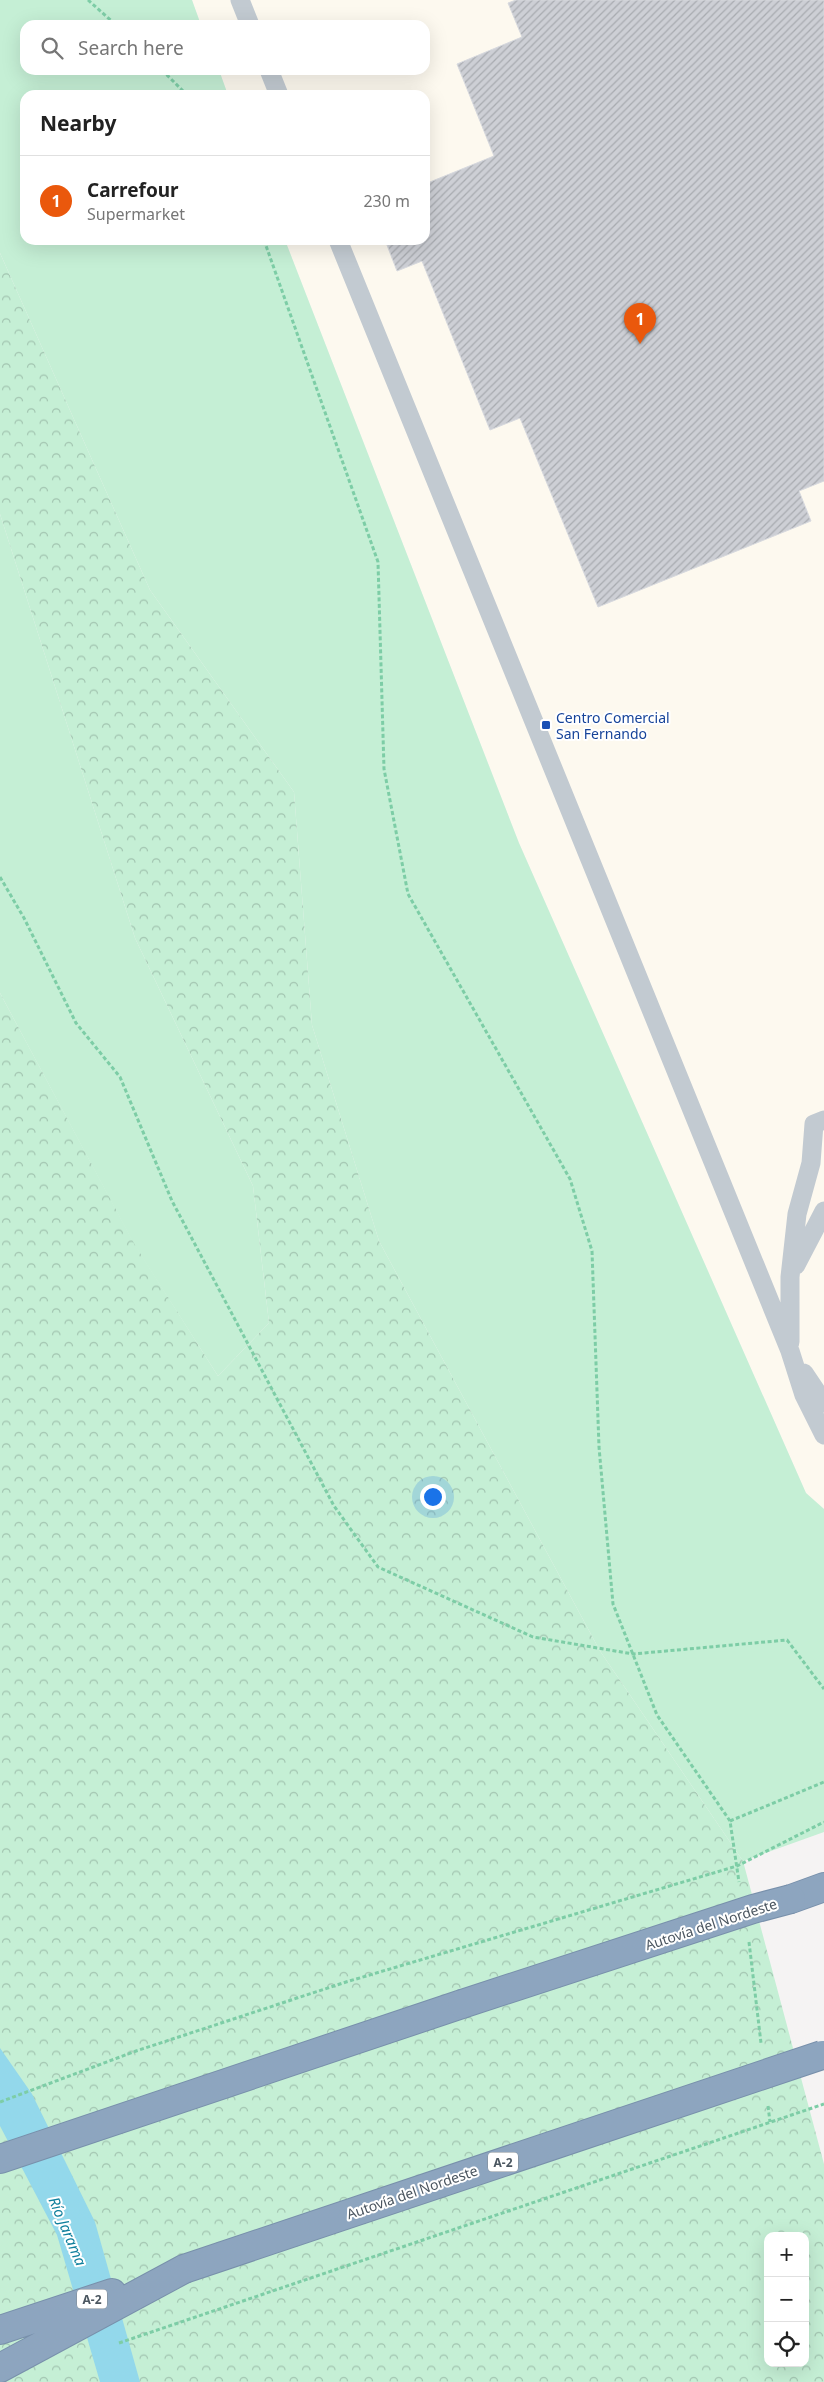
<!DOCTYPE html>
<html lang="en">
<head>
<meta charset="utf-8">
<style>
	:root { --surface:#fff; --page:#f6f6f6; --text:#222; --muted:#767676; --line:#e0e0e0; --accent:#ea580c }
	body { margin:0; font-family:"Noto Sans",sans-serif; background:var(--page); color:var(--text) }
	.controls { position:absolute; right:15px; bottom:15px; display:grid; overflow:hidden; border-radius:10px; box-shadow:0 5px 20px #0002 }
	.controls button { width:45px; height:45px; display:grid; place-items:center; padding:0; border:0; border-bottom:1px solid var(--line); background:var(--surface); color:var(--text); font:25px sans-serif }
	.you { position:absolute; left:432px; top:1496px; width:18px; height:18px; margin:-12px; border:4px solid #fff; border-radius:50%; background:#1a73e8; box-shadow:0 0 0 8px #1a73e833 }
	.badge { display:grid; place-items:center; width:32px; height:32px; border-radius:50%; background:var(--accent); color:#fff; font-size:16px; font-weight:700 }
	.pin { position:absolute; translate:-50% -41px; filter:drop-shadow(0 1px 2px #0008) }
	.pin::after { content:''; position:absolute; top:26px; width:18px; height:15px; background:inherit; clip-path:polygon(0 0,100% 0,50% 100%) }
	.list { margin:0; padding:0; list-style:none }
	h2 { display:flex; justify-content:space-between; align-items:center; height:65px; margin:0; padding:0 20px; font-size:21px }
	h2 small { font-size:16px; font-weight:400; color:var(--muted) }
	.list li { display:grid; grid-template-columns:32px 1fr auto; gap:15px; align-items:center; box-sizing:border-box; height:90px; padding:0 20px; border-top:1px solid var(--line) }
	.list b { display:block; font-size:19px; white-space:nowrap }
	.list p { margin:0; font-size:16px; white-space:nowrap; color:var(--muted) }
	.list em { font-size:16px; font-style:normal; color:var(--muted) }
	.icon { flex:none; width:28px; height:28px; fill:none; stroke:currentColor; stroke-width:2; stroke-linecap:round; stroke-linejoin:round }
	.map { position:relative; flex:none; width:824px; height:2382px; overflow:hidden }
	.search { position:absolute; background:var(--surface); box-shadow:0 5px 20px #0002; left:20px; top:20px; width:410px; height:55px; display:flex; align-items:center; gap:12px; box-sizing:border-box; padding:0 18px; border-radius:15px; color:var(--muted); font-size:19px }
	.panel { position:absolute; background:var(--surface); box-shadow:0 5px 20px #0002; left:20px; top:90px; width:410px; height:155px; border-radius:15px }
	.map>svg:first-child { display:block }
</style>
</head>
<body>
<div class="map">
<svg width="824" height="2382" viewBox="0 0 824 2382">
	<defs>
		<pattern id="forest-crowns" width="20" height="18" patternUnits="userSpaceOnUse" patternTransform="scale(1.25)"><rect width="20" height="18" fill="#c5efd5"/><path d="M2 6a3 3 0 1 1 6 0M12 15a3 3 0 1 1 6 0" fill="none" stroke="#a2c4b0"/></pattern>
		<pattern id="building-hatch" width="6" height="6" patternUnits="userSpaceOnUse" patternTransform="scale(1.25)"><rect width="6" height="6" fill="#cdcfd5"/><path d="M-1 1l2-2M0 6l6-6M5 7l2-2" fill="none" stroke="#a8abb0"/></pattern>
	</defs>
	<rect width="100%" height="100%" fill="#f5f3f3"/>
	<path fill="#fdf9ef" d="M192,0H824V1509L806,1493L519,843L285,240H425V95H228L219,70H425V25H201Z"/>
	<path fill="#c5efd5" d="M0,0H192L201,25H25V70H219L228,95H25V240H285L519,843L806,1493L824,1509V1832L743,1861L600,1651L379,1241L312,1025L294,792L150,590L0,253Z
		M0,514L135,938L253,1186L269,1323L218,1376L135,1246L0,993Z"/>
	<path fill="url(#forest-crowns)" fill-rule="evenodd" d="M0,253L150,590L294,792L312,1025L379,1241L600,1651L743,1861L824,2164V2382H0V993L135,1245L218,1376L269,1323L253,1186L135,938L0,514ZM768,2236H805V2363H768Z"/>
	<path fill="#93d8eb" d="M0,2048L32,2094L95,2222L140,2382H100L57,2235L0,2126Z"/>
	<path fill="url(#building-hatch)" stroke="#d7d9de" d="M516,0H824V481L799,491L811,521L598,607L520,418L490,430L422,261L397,271L385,240H425V184L494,156L457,64L522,37L508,3Z"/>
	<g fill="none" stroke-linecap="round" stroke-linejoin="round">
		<defs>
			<path id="motorway" d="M791,1899L824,1887
				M0,2159L462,2004
				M0,2330L112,2293
				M0,2368L184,2269"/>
		</defs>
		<use href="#motorway" stroke="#7890ab" stroke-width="30"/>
		<path stroke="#7dcda6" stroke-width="3" stroke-dasharray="4 2.5" stroke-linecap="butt" d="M88,0L116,25
			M162,70L187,95
			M264,240L378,562L384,769L408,894L570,1179L592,1251L599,1447L613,1604L657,1715L730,1821L739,1882
			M0,877L24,918L76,1023L120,1077L172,1201L334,1506L378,1567L533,1637L633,1654L787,1640L824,1689
			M730,1821L824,1782
			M749,1942L761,2043
			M0,2102L136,2051L346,1982L737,1866L824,1822
			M768,2106L770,2122
			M119,2343L824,2104"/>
		<path stroke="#c2cad1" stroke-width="19" d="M240,0L250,25
			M269,70L279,95
			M338,240L790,1351L804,1395L824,1435
			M796,1265L824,1211
			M790,1342V1277L797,1214L811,1163L814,1124L824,1120
			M804,1373L824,1403"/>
		<use href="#motorway" stroke="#8da5bf" stroke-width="28"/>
		<defs>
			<path id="motorway-bridge" d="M462,2004L753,1909L791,1899
				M184,2269L822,2055"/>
		</defs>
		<use href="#motorway-bridge" stroke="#7890ab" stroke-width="30" stroke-linecap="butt"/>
		<use href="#motorway-bridge" stroke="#8da5bf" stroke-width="28"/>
	</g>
	<rect fill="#1a4fb4" stroke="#fff" stroke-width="2" x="541" y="720" width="10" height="10" rx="2.5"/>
	<g text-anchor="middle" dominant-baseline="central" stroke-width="4" stroke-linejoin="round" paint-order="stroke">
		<g fill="#fff" stroke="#818990" stroke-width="1">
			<rect x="488" y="2152.5" width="30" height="19" rx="4"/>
			<rect x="77" y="2289.5" width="30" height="19" rx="4"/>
		</g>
		<g font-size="12" font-weight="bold" fill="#4b5660">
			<text x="503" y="2162">A-2</text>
			<text x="92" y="2299">A-2</text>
		</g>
		<g font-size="14" fill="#164399" stroke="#fff" text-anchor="start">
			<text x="556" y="717">Centro Comercial<tspan x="556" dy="16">San Fernando</tspan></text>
		</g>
		<g font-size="14" fill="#4b5660" stroke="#fff">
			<text transform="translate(711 1924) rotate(-18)">Autovía del Nordeste</text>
			<text transform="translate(412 2192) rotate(-19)">Autovía del Nordeste</text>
		</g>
		<g font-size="15" font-style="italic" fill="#11809d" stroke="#fff">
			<text transform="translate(68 2231) rotate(67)">Río Jarama</text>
		</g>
	</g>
</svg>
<div class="controls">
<button>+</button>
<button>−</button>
<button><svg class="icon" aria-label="locate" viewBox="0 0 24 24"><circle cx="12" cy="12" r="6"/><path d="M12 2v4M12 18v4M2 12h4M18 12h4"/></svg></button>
</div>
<div class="you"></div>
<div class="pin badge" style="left:640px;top:344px">1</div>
<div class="search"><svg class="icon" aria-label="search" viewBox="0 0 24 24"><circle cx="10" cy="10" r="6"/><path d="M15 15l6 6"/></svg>Search here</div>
<section class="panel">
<h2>Nearby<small></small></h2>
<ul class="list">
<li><span class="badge">1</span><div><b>Carrefour</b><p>Supermarket</p></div><em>230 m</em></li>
</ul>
</section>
</div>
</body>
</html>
